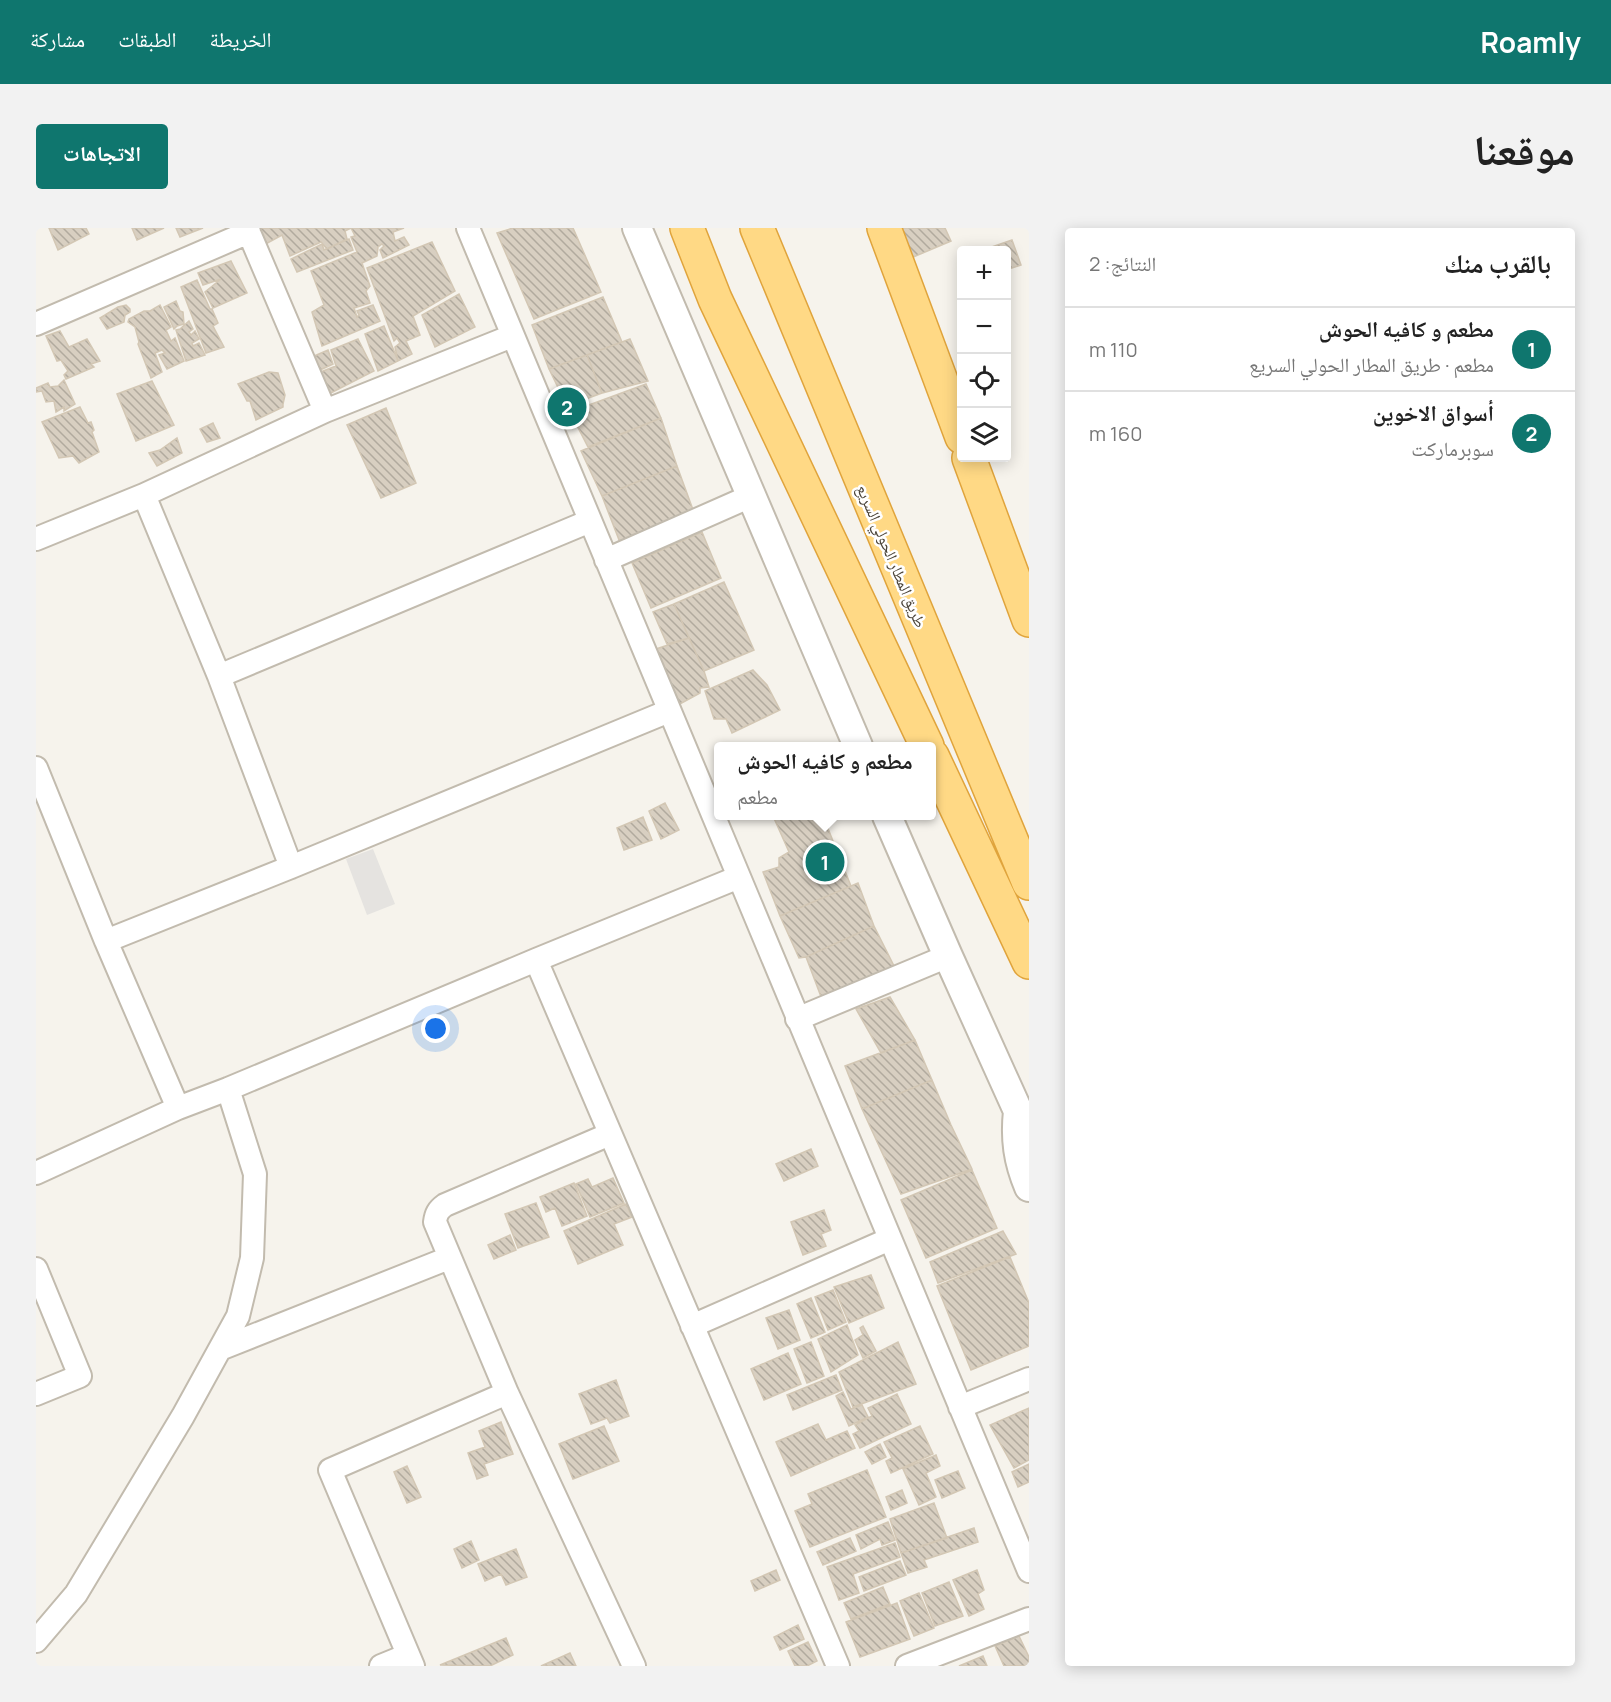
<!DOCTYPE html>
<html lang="ar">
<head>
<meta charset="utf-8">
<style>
	:root { --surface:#fff; --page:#f2f2f2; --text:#222; --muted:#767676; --line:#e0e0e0; --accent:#0f766e }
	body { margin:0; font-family:Manrope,"Noto Naskh Arabic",sans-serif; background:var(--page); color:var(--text); direction:rtl }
	.controls { position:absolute; right:18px; top:18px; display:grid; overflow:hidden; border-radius:6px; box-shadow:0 3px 15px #0003 }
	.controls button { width:54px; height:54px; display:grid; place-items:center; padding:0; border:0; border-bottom:2px solid var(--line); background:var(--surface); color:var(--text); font:30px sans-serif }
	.you { position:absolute; left:400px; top:801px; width:21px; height:21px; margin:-15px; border:4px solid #fff; border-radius:50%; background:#1a73e8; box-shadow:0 0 0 9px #1a73e833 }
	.badge { display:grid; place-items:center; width:39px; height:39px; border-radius:50%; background:var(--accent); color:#fff; font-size:20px; font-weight:700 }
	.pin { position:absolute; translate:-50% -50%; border:3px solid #fff; box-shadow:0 2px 6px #0006 }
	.popup { position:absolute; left:678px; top:514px; width:222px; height:78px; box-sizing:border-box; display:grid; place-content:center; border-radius:6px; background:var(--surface); filter:drop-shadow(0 2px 4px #0005); font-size:20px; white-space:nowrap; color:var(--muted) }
	.popup b { font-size:22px; color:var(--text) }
	.popup::after { content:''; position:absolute; left:50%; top:100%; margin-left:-12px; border:12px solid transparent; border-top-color:var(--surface) }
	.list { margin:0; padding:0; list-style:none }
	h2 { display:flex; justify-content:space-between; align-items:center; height:78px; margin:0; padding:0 24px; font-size:26px }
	h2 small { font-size:20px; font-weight:400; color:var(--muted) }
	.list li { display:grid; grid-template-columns:39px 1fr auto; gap:18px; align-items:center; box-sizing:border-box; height:84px; padding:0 24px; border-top:2px solid var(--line) }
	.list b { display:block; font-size:22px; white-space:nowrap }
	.list p { margin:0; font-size:20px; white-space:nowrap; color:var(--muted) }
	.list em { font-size:20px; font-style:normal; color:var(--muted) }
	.icon { flex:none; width:33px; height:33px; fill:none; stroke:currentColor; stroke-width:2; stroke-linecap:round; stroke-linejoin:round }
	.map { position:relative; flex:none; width:993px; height:1438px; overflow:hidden; direction:ltr; border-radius:6px }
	header { display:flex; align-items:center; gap:36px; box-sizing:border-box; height:84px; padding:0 30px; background:var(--accent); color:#fff }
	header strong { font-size:28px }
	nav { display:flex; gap:33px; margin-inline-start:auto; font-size:21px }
	.intro { display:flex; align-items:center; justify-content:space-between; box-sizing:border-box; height:144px; padding:0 36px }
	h1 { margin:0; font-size:42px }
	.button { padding:15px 27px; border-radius:6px; background:var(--accent); color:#fff; font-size:21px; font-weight:700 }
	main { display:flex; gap:36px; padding:0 36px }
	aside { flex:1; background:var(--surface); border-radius:6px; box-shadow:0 3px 15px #0003 }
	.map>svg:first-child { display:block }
</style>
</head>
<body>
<header>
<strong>Roamly</strong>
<nav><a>الخريطة</a><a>الطبقات</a><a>مشاركة</a></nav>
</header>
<div class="intro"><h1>موقعنا</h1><a class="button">الاتجاهات</a></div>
<main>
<aside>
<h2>بالقرب منك<small>النتائج: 2</small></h2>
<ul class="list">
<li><span class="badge">1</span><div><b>مطعم و كافيه الحوش</b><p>مطعم · طريق المطار الحولي السريع</p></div><em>110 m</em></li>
<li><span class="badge">2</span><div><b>أسواق الاخوين</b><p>سوبرماركت</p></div><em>160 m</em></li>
</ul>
</aside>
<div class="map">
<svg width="993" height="1438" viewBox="0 0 993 1438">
	<defs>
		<pattern id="building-back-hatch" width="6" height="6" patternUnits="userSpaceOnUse" patternTransform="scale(1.5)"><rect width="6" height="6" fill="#d8cfc1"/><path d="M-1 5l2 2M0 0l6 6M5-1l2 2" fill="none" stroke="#b1aa9e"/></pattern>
	</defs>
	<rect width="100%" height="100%" fill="#f6f3ec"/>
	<path fill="#e5e3e0" d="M337,621L359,676L331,687L310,631Z"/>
	<path fill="url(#building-back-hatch)" stroke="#d3c7b4" stroke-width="1.5" d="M13,0H50L53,6L22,22Z
		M96,0H128L101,12Z
		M140,0H167L144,9Z
		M222,0H368L357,4L359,13L368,9L373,17L347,30L344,22L348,18L346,16L342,19L341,28L326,35L334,58L330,63L334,75L318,80L321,89L323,87L321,83L337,77L344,93L286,118L276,84L288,77L275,43L321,24L315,9L319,8L315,0L309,3L311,11L291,21L285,14L254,28L246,7L228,17Z
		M477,0H537L565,64L498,91L461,5Z
		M863,0H909L915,13L875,30Z
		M313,11L317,22L261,44L255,31L286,16L288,22Z
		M976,12L985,37L970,42V22H947Z
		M396,14L419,63L377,88L384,107L370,113L376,126L362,133L359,119L364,115L361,110L358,113L331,40Z
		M195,33L211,65L177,80L169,64L185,51L167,57L162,45Z
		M161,52L174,81H176L182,95L177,98L188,119L170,125L145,59Z
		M423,66L439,99L399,119L386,87Z
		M567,69L586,114L513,141L496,97Z
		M140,73L144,83L147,84L148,96L141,98L138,101L128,79Z
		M90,77L94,81V84L89,87L88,94L71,101L64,90L82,79Z
		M124,77L135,99L130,102L135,113L139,110L148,133L131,141L123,127L129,125L126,122L119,125L126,144L115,150L102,116L103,114L99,99L92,94L93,91L108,83H114Z
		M153,93L157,101L153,104L155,107L159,103L163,111L156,115L157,118L163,115L169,127L150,133L140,102L144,101Z
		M348,98L362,133L342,143L329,106Z
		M24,103L33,119L51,111L64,133L55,136L58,139L30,151L28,147L32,143L25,132L21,133L10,108Z
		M322,111L338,143L291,167L282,145L300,138L295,122Z
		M594,111L612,153L566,165L551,127Z
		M292,122L297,136L282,143L276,129Z
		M551,127L566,165L531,178L513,141Z
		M233,144L242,145L249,167L247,176V179L220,192L214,173H211L202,156Z
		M28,152L39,176L28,183V179L20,184L18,173L10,174L6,163L0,164V160L12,155L14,159L22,158Z
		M116,153L138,197L100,213L81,166Z
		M610,156L625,190L552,219L534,184Z
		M44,179L52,195L55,194L58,202L56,204L63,224L43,235L37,228L23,230L6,194Z
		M350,180L380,255L345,270L311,197Z
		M625,190L641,238L566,268L545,223Z
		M177,195L184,210L171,214L164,201Z
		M141,210L146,225L121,238L113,225L124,222Z
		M641,238L660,290L585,317L566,268Z
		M666,304L685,350L615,380L596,335Z
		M688,354L718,422L668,443L638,376Z
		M638,376L653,410L631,416L617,384Z
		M653,410L668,443L673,459L664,460V465L644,476L620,421Z
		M717,442L731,457L744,482L696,505L690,491H678L669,463Z
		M629,575L643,602L625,611L613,583Z
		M737,588H787L815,658L744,688L727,644L743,639V630L753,624Z
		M607,589L616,612L588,622L581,600Z
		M822,655L838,698L770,729L763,730L744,688Z
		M838,698L859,740L787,774L770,729Z
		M854,769L879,812L845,825L820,781Z
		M879,812L896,852L826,881L809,838Z
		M896,852L915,897L936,941L865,966L826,881Z
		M775,921L782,938L748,953L740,936Z
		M936,942L961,1000L890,1030L865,972Z
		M577,950L588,975L554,989L540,956L552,951L556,959Z
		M538,955L551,988L526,998L519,980L510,984L504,969Z
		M500,975L513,1009L482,1020L469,986Z
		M590,976L596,989L578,996L587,1017L542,1036L528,1003Z
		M788,982L795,1002L785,1006L790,1018L767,1027L755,994Z
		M967,1003L980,1026L902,1055L894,1034Z
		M474,1007L480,1022L458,1031L452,1017Z
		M974,1029L993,1075V1118L935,1142L901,1058Z
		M835,1047L848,1080L813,1095L798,1059Z
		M797,1062L810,1094L792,1102L779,1069Z
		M775,1070L789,1104L775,1110L761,1076Z
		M753,1082L764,1112L742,1121L730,1090Z
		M811,1097L822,1127L795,1144L782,1111Z
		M827,1098L840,1123L827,1130L819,1112L827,1107L824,1100Z
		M775,1114L788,1148L771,1155L758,1121Z
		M862,1114L880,1156L817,1179L803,1144Z
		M752,1125L765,1156L728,1172L715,1141Z
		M800,1147L806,1162L757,1182L751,1167Z
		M580,1152L593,1188L574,1195L571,1190L555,1196L543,1166Z
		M807,1164L815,1181L826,1177L832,1189L813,1198L800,1168Z
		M861,1166L875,1196L824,1220L817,1206L823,1203L819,1197L836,1188L832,1180Z
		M993,1180V1232L978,1240L954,1197Z
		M465,1194L477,1226L448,1236L452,1247L441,1251L432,1225L449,1219L443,1203Z
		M782,1196L790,1212L811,1203L819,1220L755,1248L740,1214Z
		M568,1198L583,1233L537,1251L523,1216Z
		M884,1198L897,1226L855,1245L850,1233L856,1230L848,1214Z
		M844,1216L850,1229L836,1236L829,1224Z
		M900,1227L904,1238L890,1245L900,1269L883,1277L867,1241Z
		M993,1236V1254L982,1259L976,1244Z
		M371,1238L385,1269L371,1275L358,1244Z
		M831,1242L850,1289L774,1319L759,1283L776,1276L772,1266Z
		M922,1243L929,1260L906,1270L899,1252Z
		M866,1262L871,1275L855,1282L850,1269Z
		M898,1275L911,1310L865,1325L854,1291Z
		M852,1294L859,1312L846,1317L844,1311L825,1321L820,1307Z
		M938,1300L942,1314L888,1332L891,1339L872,1345L865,1325Z
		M814,1310L820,1323L787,1337L781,1324Z
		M435,1313L443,1332L426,1340L418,1321Z
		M859,1315L864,1329L817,1346L823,1365L803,1372L791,1339Z
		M480,1321L491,1349L470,1357L465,1346L449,1353L442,1336Z
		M864,1333L870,1347L828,1363L823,1349Z
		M740,1342L744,1352L719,1363L715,1353Z
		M941,1342L948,1362L942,1366L948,1381L933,1388L917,1352Z
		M913,1354L927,1388L899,1398L886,1365Z
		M847,1359L854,1376L815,1391L808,1375Z
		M883,1365L898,1400L878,1408L864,1373Z
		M861,1375L874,1411L824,1429L810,1394Z
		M762,1397L768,1411L744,1422L738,1409Z
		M983,1408L993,1429V1438H968L959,1418Z
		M470,1410L477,1427L454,1438L404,1437Z
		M772,1414L781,1433L771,1438H759L752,1423Z
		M534,1425L540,1438H505Z
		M947,1428L951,1438H923Z"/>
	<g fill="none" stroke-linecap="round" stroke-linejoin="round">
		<defs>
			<path id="minor" d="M211,0L289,183
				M432,0L993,1343
				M0,96L213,4
				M108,267L183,448L255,639
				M0,311L108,267L289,183L476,108
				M570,332L715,268
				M183,448L554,293
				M0,540L70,713L142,880
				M70,713L255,639L633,483
				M500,732L802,1438
				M761,791L912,728
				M574,906L409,977C402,982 400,986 399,994L471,1165L598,1438
				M0,945L142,880L192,861L500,732L703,649
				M0,1041L44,1148L0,1166
				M656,1098L854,1011
				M184,1121L413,1030
				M924,1179L993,1151
				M0,1413L40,1366L147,1188L202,1088L216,1030L219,946L192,861
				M345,1438L372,1427
				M377,1438L294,1242L471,1165
				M871,1438L993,1391"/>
			<path id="tertiary" d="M601,0L822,518
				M851,588L912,728L982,883L993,898
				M982,883C979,911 982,933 993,959"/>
			<path id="trunk" d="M651,0L679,71L891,518
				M721,0L993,655
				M848,0L926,209
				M933,230L993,392
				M896,528L993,734"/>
		</defs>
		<use href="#minor" stroke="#c2bbae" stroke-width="26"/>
		<use href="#tertiary" stroke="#c2bbae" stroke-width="32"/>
		<use href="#trunk" stroke="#e0a43c" stroke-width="36"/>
		<use href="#minor" stroke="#fff" stroke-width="22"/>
		<use href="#tertiary" stroke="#fff" stroke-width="28"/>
		<use href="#trunk" stroke="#ffd985" stroke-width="33"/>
	</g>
	<g text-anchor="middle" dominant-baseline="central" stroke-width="5" stroke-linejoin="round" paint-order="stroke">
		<g font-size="16" fill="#4b4439" stroke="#fff">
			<text transform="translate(856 328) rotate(67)">طريق المطار الحولي السريع</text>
		</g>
	</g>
</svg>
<div class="controls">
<button>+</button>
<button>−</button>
<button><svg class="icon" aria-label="locate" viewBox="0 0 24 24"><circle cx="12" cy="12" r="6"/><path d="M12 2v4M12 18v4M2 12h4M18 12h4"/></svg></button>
<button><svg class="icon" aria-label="layers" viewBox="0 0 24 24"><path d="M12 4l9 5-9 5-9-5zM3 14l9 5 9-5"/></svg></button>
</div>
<div class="you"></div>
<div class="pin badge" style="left:789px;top:634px">1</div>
<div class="popup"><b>مطعم و كافيه الحوش</b>مطعم</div>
<div class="pin badge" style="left:531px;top:179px">2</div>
</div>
</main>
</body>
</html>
